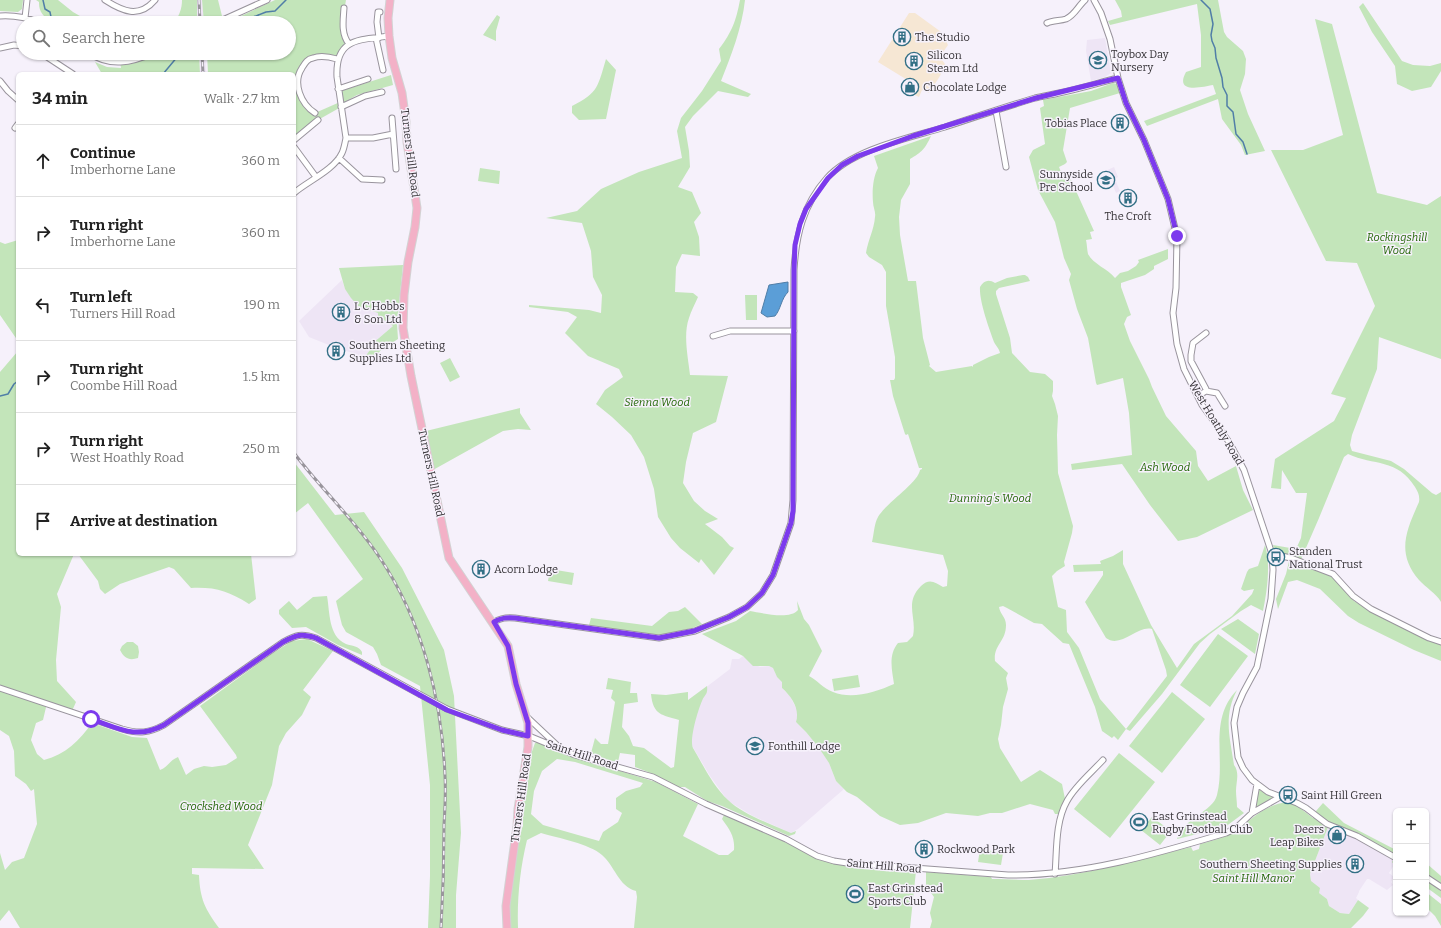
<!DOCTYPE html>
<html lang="en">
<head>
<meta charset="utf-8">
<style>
	:root { --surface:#fff; --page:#f6f6f6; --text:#222; --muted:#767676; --line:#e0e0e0 }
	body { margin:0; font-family:Bitter,serif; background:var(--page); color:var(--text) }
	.controls { position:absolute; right:12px; bottom:12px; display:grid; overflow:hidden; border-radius:6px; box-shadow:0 1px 3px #0004 }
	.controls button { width:36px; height:36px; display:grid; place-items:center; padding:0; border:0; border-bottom:1px solid var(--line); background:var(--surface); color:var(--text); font:20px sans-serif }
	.stop { position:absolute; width:12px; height:12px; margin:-9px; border:3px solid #7c3aed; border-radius:50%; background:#fff }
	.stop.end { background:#7c3aed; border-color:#fff; box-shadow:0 1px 4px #0008 }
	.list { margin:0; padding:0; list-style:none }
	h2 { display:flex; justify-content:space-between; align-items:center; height:52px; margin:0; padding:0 16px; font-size:17px }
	h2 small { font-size:13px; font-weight:400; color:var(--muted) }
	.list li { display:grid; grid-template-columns:26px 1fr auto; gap:12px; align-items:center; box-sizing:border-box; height:72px; padding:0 16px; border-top:1px solid var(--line) }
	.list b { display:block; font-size:15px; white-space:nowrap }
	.list p { margin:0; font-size:13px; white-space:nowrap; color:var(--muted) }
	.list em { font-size:13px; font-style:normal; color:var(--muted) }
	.icon { flex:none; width:22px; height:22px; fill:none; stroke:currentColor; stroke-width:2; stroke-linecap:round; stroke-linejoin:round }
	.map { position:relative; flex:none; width:1441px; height:928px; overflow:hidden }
	.search { position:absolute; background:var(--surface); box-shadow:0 1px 3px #0004; left:16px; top:16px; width:280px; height:44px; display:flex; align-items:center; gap:10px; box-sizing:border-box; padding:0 14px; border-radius:22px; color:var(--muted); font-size:15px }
	.panel { position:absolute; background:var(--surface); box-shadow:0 1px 3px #0004; left:16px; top:72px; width:280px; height:484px; border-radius:6px }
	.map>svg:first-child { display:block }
</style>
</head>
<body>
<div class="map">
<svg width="1441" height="928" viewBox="0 0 1441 928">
	<rect width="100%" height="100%" fill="#f6f1fb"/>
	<path fill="#f6e7d4" d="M909,13H915L948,37L946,41L948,45L941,55L937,53L945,64L940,76L929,93L922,90L919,97L904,90L909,81L878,62Z"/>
	<path fill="#eee5f5" d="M197,0H202L204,23H197Z
		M1105,38L1111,73L1105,77L1091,81L1086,51L1087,40Z
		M199,53H205L206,74H200Z
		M1114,167L1118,177L1115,179L1120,191L1116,193L1111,181L1102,183L1098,182L1096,179L1097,177L1101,173Z
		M342,280L345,289L358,306L378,313V316L393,326L372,344V347L365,357L340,349L337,355L332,353L334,347L309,337L299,321Z
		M743,656L750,662L760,667L769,666L773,668L777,677L783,682L782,688L790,696L798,712L796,722L806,732L819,748L829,763L836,781L844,789L798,829L791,833L753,816L728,801L710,776L691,744H687L688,701L730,669L732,659H739Z
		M1328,827L1366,842L1394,859L1392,862L1394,865L1389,873L1394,877L1391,882L1393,885L1387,890L1369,879H1367L1359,891V892L1356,898L1358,900L1349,914L1340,913L1329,906L1327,899L1319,893L1311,882L1310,874Z"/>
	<path fill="#c3e5ba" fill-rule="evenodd" d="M0,0H23L22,9L18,12L0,11Z
		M36,0H58L73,12L92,23C75,23 38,28 39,2Z
		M182,0H197V23H174C179,16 182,9 182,0Z
		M202,0H218L222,16L208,23H204Z
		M275,0H346L343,18L349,44L337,59L313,57L300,70V95L315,113L340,102L341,107L318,120L294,140V74H208L207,53H289V23H226Z
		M740,0H745C742,28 731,56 721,81L751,94L748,97L718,91L693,116L685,127L689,151L690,167L678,187L692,192L701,213L694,222L699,237L700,256L682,254L676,267L675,292L693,293L698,297C695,304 691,311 689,318C683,335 688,357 690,375L728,376L716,422L693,433L686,462L683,483L694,501L705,511L718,519L705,524L722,537L730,546L734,548L714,575L701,559L699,563L680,548L671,538L658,517L654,489L644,457L631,435L612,417L596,404L605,390L623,377L619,369L588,356L565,333L577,317L568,312L529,307V305L589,310L601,313L602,295L593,277L591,251L582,223L546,218L577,211L601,189L639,172L682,158L677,131L681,118L702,91L721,61L719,49C732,32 736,21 740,0Z
		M1115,0H1218L1224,32L1227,37L1243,51L1246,59L1245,74L1240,90L1248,114L1265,151L1245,155L1241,145L1222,119L1218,99L1147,126L1144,121L1216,94L1213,85C1202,87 1174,94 1186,72L1201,67V35L1197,4L1110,25L1108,21L1122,17L1121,11Z
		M1363,3L1402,61L1413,65L1430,66L1441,63V71L1431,87L1412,91L1397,84L1395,66L1372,32L1359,7Z
		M497,15L500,17L496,31V41L483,35Z
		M1315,19L1332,24L1377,193L1427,205L1441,196V359L1379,337L1377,369L1352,435L1350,445L1352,451L1391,461L1404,469L1432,493L1436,495L1441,492V602C1436,593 1426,588 1419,580C1396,553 1406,531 1419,502C1420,496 1418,492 1415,487C1397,458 1374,466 1348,454L1344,457L1319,518L1299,564L1331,575L1354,601L1370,611L1427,640L1441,645V661L1414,650L1359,623L1348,616L1320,589L1297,580L1288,582L1278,609L1276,599L1286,574L1290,557L1275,554L1273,545L1296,549L1301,538L1307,493H1296L1282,470L1281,489L1271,488L1275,459L1334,421L1346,398L1331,394L1375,306L1357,263L1326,261L1271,150H1303L1343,135Z
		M100,53H199L200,74H102L95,62L107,67L121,68L119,54C114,60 106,56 100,53Z
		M606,59L616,70L606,119L579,120L572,113V106C599,93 598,85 606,59Z
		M391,75L393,85L357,95L343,103L341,91Z
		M1113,83L1117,84L1120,93L1070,108L1063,150L1067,162L1065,164L1059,167L1061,172H1062L1063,174L1068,173L1094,231L1090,232L1092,239L1086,240C1087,244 1087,250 1088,254C1093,264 1108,269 1115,278L1120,273L1128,271L1136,266L1139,262L1138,260L1168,249V259L1154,266V269L1145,275L1121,283V287L1131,315L1127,317L1124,324L1130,341L1149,379L1152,387L1166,416L1196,451L1198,466L1208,481L1236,466L1243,490L1253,510L1197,537L1178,541L1150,505L1122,464L1072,470L1071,464L1132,455L1129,413L1123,378L1097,385L1096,383L1088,338L1077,309L1069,280L1071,274L1064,258L1055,222L1038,190L1029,157L1033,150L1045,144L1040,108L1044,106L1043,100L1091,91Z
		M931,136C925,149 922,152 910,159V184L901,200L899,217L900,235L908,281H916L923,338L930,365L929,366L936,372L972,366L973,367V365L989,357L1000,353C999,348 996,346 994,342C989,328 979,301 980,287C984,280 989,279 995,283L1007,278L1023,275H1025L1028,277L1030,281L999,288L996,291V294L1010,338L1012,353L1030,372L1045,374L1053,381V391L1052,396L1055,404L1058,416L1057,435L1058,473L1073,526L1072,533L1064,562L1065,566L1057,571L1052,576L1058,607L1066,610L1067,632L1079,648L1100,699L1126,729L1167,676L1166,670L1152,629C1137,625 1121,649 1106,638L1085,602L1103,575V571L1074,572L1073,565L1101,564L1100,561L1113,556L1123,550V564L1135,590L1151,625L1177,668L1194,644L1232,616L1252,594L1254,589L1244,591L1241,589L1247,572L1249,569L1258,566L1265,545C1271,563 1267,592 1263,611L1251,605L1241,611L1210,634L1200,643L1162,694L1130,731L1126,729L1118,740L1114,736L1112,738L1102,731L1095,707L1069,644L1063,643L1042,624L1034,623L1007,608L1003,606L999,607C1000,614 1006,617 1006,625C1006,642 993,645 995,661L1008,673L1006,678L1008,689L1003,707L1001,725L998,739L1000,748L1021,782L1040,770L1062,784L1065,799L1059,814H1055L1053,810L1030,804L1002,813H990L978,816L946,813L918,823L900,825L880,816L857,797L847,792L836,781L829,763L819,748L806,732L796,722C800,709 792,697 782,688V682L777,677L773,668L769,666H753L743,656L702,634L736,621L750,611C762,613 790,620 798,610L797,601L804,619L809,625L822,651L809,676C817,680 824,689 833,692C852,700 876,692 894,684C892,670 888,655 898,643L907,642L913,636C917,617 904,603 921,586C929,578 935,582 943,587L947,586L948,571L943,555L872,542C874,534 874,524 878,517C886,503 918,483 920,470L922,469V468H919L908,434L906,435L905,434L893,396L890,380H894L895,378V357L886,306V272L882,265L869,257L866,253C868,240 874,230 875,217C876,212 873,207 873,202C872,191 873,177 878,168L874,156Z
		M480,168L500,171L499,184L478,181Z
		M18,240V341L0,315V242L5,244Z
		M403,265L397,324L398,339L381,350L370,363L365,357L372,347V344L393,326L378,316V313L358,306L351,298L345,289L339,268Z
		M745,295H757V320H746Z
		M18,351V554H74L57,594L61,607L56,660L57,681L76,702L72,711L47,703L43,720L36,723L31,740L37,754L44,760C66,754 79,741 92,723L132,737L147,738L160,770C168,767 170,760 178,757L186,775L194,769L204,766L212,767L226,765L237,758L236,755L200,706L270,655L292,641L307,639L333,651L303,690L311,697L302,715L286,733L279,746L272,785L248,845L264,869L192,868V874L199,875C200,899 205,909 219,928H20L9,910L0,921V853L5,870L12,862L24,858L37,824L34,789L31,791L26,784L15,776L14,751L9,736L0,730V372Z
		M450,358L460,377L450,382L440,363Z
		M520,408V413L531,430L518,429L503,431L433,470L426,431Z
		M294,462L335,515L364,512L402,568L444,650L454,696L461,833L456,895V928H428L430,876V785L420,686L381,665L377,654L373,647L346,632L342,625L336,601L363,579L308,503L294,514Z
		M78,554H251L256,599L249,604C228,591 216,587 191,588L174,569L169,567L120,584L105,594L100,589L98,581Z
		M550,569L574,573L572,585L548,581Z
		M327,596C330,612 328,636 346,644C352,646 359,646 362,652V655L338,645L306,627L292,628L279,614V610L289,601L297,610L313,597Z
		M685,607L702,624L692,628L662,635L599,628L589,625L591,618L652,626L669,612L678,611Z
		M1238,619L1259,634L1255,654L1221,629Z
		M1218,634L1248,656L1210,707L1180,685Z
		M127,642H133L138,646L139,652L138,658C129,661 124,658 120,650L122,646Z
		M858,675L860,687L834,691L832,679Z
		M608,678L631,682L630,693H637L638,702L624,704L622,727L629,736L633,746L644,748L671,768L674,767L679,720C662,715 653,715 651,694L666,695L688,692V700L707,686C708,695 705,694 702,701C698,710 689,740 693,748C703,765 713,786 728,800C742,814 773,825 791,833L796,831L795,834L789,836L722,806L707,801L685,787H678L648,772L635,767V755L620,753L618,762L608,760L591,753L595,738L601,744H608L615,702L611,698L613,690L606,689Z
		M1237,690C1223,717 1230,737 1234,765C1240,773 1236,782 1236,791C1236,796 1237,802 1237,807L1244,813L1225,827L1177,839C1183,818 1213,812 1217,795C1226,759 1208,720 1237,690Z
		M1172,692L1205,719L1162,773L1129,746Z
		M538,742L562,753L565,755L571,756L656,782L698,804L683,836L719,855H728L734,850C735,837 730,830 722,819L724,815L783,841L820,860L836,863L916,871L910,928H634L637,897L636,891C618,886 615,866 602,855C590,844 558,838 541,833L527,840C520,869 517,898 518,928H511C506,895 515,862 521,830L523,826V820L521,810L529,760L535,743ZM557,759L575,762L643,783L640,787L626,791L616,798V809L622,813L618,822L603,832L599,841L543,825L531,814L534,791L542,771Z
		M1119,753L1155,782L1110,838L1074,809Z
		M1258,789L1272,797V800L1255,810Z
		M1288,802L1296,805L1313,818L1316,811L1323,803L1344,823L1396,850V867L1392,862L1394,859L1366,842L1328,827L1310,874L1311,881L1320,888L1319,893L1327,899L1329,906L1340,913L1349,914L1358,900L1369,908L1363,916L1351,928H930L932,921L930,913L934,897L926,886V872L991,877L992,879C1004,879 1017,880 1029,880C1083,876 1138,860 1191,847L1193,851L1199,849L1200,844C1210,841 1221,839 1230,834C1251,822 1261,805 1288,802Z
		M1152,817L1171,831L1160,845L1141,830Z
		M980,849L1003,853L1001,865L978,862Z
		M1426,863L1441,876V898L1426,887Z
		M1426,892L1441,904V926L1435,916L1426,907Z"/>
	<path fill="#5b9ed7" stroke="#507ea7" d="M788,282V292C781,299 781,309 775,316L767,317L761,313L769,285Z"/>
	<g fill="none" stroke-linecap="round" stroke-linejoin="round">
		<path stroke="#507ea7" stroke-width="1.5" d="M43,0L45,9L50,12L51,17H58L64,23
			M1201,0L1210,9L1213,24L1211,35L1212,41L1215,48L1216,58L1222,78L1223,87L1227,95V106L1233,112L1236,134L1243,142L1247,154
			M238,23L266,12L275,11L286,0
			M256,23L258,15
			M109,53L115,57
			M258,53V54
			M119,73V74
			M163,74L178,56L187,53
			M0,396L8,394L14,384L18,381"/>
		<defs>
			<path id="minor" d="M105,0C122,11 139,19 155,0
				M1094,0L1101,13L1110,39L1118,78L1126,103L1144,140L1168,199L1177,237L1176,288L1173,313L1177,344L1184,369L1202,405L1229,442L1244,470L1272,554L1273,570L1271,599L1257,667L1243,693L1237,707L1234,723L1238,757L1243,768L1252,780L1268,792L1297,803L1306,808L1327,824L1357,836L1396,858
				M344,8C343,21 341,34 349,44
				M0,16C14,15 28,18 41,23
				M25,18L27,0
				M216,23L267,0
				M1047,23C1053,20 1060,21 1066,19C1075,15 1078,6 1085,0
				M376,38L383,70
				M379,38L377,22L378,12H380
				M0,48L14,45L23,46
				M41,53L73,74
				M89,53C110,67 131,63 153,53
				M0,81L8,91L18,100
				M338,89L368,79
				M341,107L365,96L382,92
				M996,111L1006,167
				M315,113C301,104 292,83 302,68C305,63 307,59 313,58C321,55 330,57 337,59
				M392,118L396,169
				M15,128L18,124
				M346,138H373L393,134
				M294,140L318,120
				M294,147L316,177
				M339,158L362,179L382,180
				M294,193C308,181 334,170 342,153C344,149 345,143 346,138L337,77C335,38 359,40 389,36
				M713,336L730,331H794
				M1206,391L1217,393L1225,406
				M1198,396L1206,391V389L1191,361V355L1193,343L1206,333
				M1272,554L1291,558L1333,574L1353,596L1371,609L1429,638L1441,642
				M494,622C501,618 506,617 515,618L659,638L695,631L729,617L747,607L762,593L773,575L791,523L793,500L794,270C796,235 803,205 827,178C853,149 909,138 945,127C975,117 1005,107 1035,98C1043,96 1051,95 1059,93C1079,89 1098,83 1118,78
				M0,688L122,729C139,734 149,733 164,725L283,642C296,635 301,633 316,638L419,694
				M447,709L502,730L529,736L575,755L653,777L706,804L786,839L817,856L834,861L847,863L1008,875C1082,876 1156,854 1226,833L1236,828L1252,813L1280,797
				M526,716L560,748
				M1252,813L1257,784
				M1055,874C1057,851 1055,822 1067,801C1075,786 1091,773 1103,760
				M1426,877L1441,887"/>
			<path id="major" d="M390,0L388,18L389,36L392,58L402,93L406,122L407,142L417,208L415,227L408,262L404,295L403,328L411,376L449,558L508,646L516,684L528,723V747L518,809L517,826L506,906L507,928"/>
		</defs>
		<use href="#minor" stroke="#99949d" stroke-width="7"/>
		<use href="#major" stroke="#d3d2d3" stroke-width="9"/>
		<use href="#minor" stroke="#fff" stroke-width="5"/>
		<use href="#major" stroke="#f3b1c7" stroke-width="7"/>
		<defs>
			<path id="rail" d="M199,0L200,23
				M202,53L203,74
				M294,453C321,489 355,520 380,558C423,622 442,701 445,776C446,793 445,809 444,825C444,859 443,894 441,928"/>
		</defs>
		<use href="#rail" stroke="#99959c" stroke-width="3"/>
		<use href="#rail" stroke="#f6f1fb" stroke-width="1.5" stroke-dasharray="4.5" stroke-linecap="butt"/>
		<defs>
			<path id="minor-bridge" d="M419,694L447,709"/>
		</defs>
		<use href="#minor-bridge" stroke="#99949d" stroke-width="7" stroke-linecap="butt"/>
		<use href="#minor-bridge" stroke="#fff" stroke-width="5"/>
	</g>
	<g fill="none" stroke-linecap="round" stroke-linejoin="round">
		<path stroke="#7c3aed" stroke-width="5" d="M91,719C118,728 136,740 164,725L283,642C296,635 301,633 316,638L447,710L502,730L528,736V723L516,684L508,646L494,622C501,618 506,617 515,618L659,638L694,631L729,617L747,607L762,593L773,575L791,523L793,511L794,270L795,245L800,224L806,209L828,178L842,165L858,156L913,136L1036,98L1118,78L1126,103L1144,140L1168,199L1177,236"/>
	</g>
	<defs>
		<symbol id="building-ring" viewBox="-11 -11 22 22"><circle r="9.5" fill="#f6f1fb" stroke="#326f85" stroke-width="1.5"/><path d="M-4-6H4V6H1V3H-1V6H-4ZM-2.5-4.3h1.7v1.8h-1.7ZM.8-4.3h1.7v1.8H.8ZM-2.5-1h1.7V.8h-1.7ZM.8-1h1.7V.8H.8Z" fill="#326f85"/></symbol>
		<symbol id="school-ring" viewBox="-11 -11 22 22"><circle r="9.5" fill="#f6f1fb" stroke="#326f85" stroke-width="1.5"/><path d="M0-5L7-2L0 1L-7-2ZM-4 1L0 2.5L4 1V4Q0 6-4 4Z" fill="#326f85"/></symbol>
		<symbol id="shop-ring" viewBox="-11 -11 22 22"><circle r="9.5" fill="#f6f1fb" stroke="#326f85" stroke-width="1.5"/><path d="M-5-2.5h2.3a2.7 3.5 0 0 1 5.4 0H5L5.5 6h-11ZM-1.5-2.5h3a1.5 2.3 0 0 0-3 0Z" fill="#326f85"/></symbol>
		<symbol id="bus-ring" viewBox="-11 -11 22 22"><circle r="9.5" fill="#f6f1fb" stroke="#326f85" stroke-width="1.5"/><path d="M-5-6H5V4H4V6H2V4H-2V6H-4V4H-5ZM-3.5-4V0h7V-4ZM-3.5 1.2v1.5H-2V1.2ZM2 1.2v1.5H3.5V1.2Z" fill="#326f85"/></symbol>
		<symbol id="stadium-ring" viewBox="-11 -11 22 22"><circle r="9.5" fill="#f6f1fb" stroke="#326f85" stroke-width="1.5"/><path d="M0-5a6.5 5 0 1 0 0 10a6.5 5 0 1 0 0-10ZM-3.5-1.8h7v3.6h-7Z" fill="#326f85"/></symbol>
	</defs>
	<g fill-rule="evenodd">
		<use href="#building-ring" x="892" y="27" width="20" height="20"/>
		<use href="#school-ring" x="1088" y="50" width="20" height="20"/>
		<use href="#building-ring" x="904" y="51" width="20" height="20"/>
		<use href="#shop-ring" x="900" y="77" width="20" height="20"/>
		<use href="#building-ring" x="1110" y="113" width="20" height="20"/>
		<use href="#school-ring" x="1096" y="170" width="20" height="20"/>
		<use href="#building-ring" x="1118" y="188" width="20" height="20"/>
		<use href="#building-ring" x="331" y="302" width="20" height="20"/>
		<use href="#building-ring" x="326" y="341" width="20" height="20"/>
		<use href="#bus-ring" x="1266" y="547" width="20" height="20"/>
		<use href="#building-ring" x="471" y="559" width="20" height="20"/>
		<use href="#school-ring" x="745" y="736" width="20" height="20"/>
		<use href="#bus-ring" x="1278" y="785" width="20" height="20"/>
		<use href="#stadium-ring" x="1129" y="812" width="20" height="20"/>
		<use href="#shop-ring" x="1327" y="825" width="20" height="20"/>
		<use href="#building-ring" x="914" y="839" width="20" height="20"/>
		<use href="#building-ring" x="1345" y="854" width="20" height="20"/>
		<use href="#stadium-ring" x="845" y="884" width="20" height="20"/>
	</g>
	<g text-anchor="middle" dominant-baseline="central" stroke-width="3" stroke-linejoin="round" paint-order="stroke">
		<g font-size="11" fill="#353236" stroke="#f6f1fb" text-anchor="start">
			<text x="915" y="37">The Studio</text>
			<text x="1111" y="54">Toybox Day<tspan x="1111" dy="13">Nursery</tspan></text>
			<text x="927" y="55">Silicon<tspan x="927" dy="13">Steam Ltd</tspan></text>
			<text x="923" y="87">Chocolate Lodge</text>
			<text x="1107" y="123" text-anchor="end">Tobias Place</text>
			<text x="1093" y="174" text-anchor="end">Sunnyside<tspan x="1093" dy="13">Pre School</tspan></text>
			<text x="1128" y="216" text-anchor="middle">The Croft</text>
			<text x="354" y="306">L C Hobbs<tspan x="354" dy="13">&amp; Son Ltd</tspan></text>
			<text x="349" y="345">Southern Sheeting<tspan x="349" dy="13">Supplies Ltd</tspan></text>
			<text x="1289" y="551">Standen<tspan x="1289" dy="13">National Trust</tspan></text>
			<text x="494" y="569">Acorn Lodge</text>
			<text x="768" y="746">Fonthill Lodge</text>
			<text x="1301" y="795">Saint Hill Green</text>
			<text x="1152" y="816">East Grinstead<tspan x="1152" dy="13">Rugby Football Club</tspan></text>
			<text x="1324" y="829" text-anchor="end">Deers<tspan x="1324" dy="13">Leap Bikes</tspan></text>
			<text x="937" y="849">Rockwood Park</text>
			<text x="1342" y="864" text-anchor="end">Southern Sheeting Supplies</text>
			<text x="868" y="888">East Grinstead<tspan x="868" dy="13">Sports Club</tspan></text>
		</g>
		<g font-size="11" fill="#353236" stroke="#f6f1fb">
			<text transform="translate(410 153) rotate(83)">Turners Hill Road</text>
			<text transform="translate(1216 423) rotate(59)">West Hoathly Road</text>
			<text transform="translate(431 473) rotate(78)">Turners Hill Road</text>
			<text transform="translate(582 755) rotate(18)">Saint Hill Road</text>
			<text transform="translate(521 798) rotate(-82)">Turners Hill Road</text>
			<text transform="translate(884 866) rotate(5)">Saint Hill Road</text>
		</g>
		<g font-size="11" font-style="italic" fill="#236706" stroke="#f6f1fb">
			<text x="1397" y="237">Rockingshill<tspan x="1397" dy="13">Wood</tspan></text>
			<text x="657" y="402">Sienna Wood</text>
			<text x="1165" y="467">Ash Wood</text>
			<text x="990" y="498">Dunning's Wood</text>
			<text x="221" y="806">Crockshed Wood</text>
			<text x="1253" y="878">Saint Hill Manor</text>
		</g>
	</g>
</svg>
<div class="controls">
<button>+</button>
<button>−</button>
<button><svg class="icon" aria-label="layers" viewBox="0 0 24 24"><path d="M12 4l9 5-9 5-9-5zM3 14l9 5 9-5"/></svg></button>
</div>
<div class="stop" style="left:91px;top:719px"></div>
<div class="stop end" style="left:1177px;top:236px"></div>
<div class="search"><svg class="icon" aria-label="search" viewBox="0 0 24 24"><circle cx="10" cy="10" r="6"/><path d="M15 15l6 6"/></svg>Search here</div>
<section class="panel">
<h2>34 min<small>Walk · 2.7 km</small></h2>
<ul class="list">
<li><svg class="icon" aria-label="ahead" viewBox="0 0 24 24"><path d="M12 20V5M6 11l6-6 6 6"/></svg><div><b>Continue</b><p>Imberhorne Lane</p></div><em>360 m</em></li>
<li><svg class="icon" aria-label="right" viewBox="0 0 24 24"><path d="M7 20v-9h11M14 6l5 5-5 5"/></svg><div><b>Turn right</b><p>Imberhorne Lane</p></div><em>360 m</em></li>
<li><svg class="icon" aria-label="left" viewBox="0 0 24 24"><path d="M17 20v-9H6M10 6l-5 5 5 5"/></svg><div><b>Turn left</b><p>Turners Hill Road</p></div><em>190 m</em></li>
<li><svg class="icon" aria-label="right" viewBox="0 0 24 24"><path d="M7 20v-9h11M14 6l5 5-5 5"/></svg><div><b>Turn right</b><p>Coombe Hill Road</p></div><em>1.5 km</em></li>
<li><svg class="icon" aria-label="right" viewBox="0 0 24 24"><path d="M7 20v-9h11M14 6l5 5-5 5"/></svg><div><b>Turn right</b><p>West Hoathly Road</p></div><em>250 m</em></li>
<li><svg class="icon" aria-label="arrive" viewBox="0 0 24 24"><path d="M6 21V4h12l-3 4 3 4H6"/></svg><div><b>Arrive at destination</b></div></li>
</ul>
</section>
</div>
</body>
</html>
